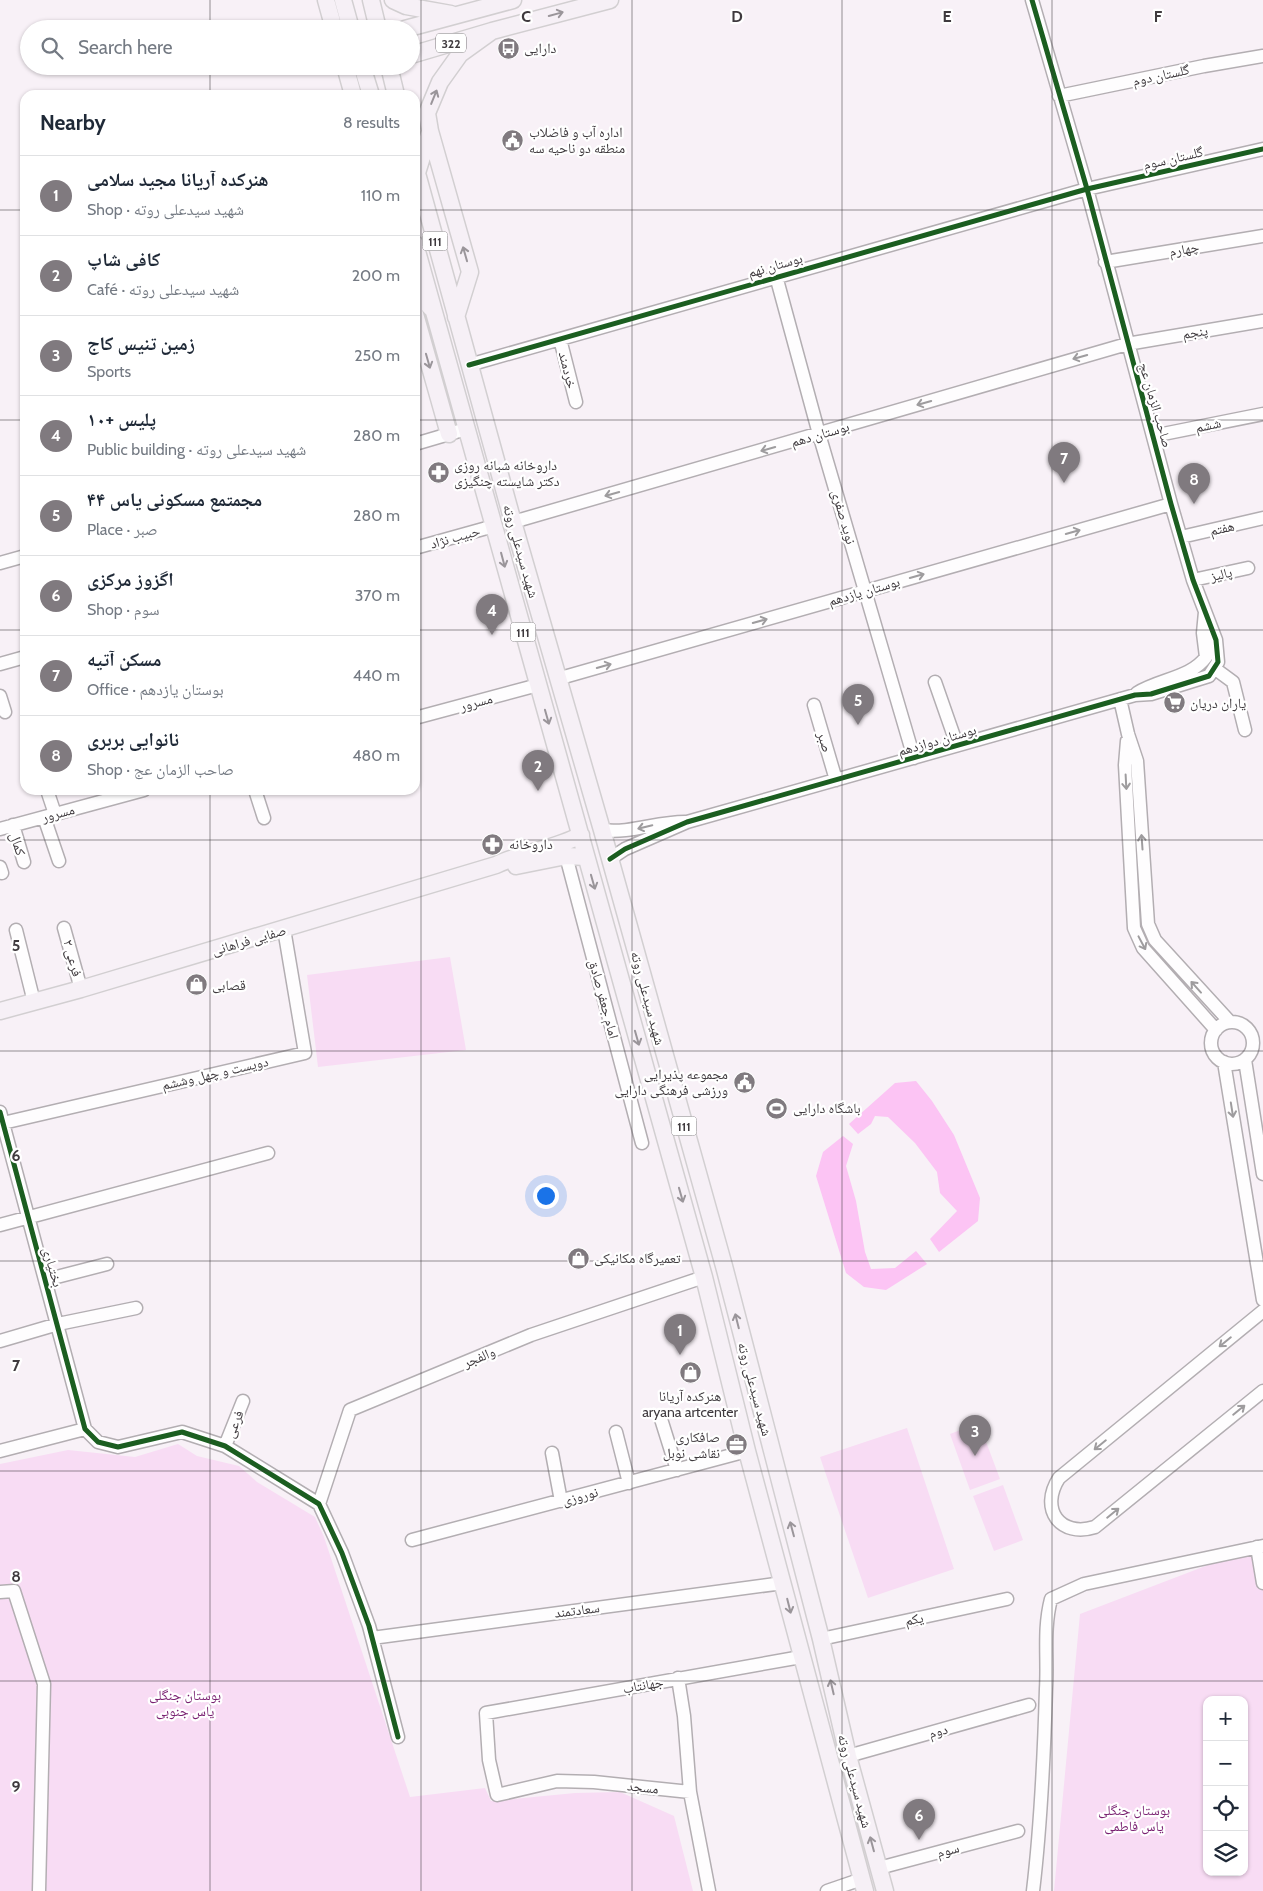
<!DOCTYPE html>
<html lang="en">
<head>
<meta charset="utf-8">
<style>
	:root { --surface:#fff; --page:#f6f6f7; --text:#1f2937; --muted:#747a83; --line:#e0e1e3; --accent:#807a7f }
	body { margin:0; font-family:Cabin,"Noto Naskh Arabic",sans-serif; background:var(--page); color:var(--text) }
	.controls { position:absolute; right:15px; bottom:15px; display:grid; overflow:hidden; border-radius:10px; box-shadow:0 1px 4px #0004 }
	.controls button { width:45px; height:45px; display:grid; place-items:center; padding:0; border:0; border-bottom:1px solid var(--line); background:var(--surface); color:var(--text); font:25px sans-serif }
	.you { position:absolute; left:545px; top:1195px; width:18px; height:18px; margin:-12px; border:4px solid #fff; border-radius:50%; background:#1a73e8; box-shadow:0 0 0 8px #1a73e833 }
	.badge { display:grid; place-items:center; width:32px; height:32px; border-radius:50%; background:var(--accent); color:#fff; font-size:16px; font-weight:700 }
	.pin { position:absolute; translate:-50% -41px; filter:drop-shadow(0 1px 2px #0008) }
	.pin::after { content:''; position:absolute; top:26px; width:18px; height:15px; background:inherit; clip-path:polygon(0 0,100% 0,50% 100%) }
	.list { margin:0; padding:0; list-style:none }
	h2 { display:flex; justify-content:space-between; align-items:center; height:65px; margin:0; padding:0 20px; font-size:21px }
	h2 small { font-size:16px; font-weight:400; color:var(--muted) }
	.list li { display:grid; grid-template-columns:32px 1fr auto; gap:15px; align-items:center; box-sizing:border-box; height:80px; padding:0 20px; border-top:1px solid var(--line) }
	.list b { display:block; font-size:19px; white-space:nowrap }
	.list p { margin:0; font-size:16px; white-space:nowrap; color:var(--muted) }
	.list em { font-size:16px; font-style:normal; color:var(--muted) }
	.icon { flex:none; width:28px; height:28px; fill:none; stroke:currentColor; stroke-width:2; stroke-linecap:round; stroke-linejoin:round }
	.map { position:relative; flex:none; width:1263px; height:1891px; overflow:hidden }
	.search { position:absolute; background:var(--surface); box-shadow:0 1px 4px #0004; left:20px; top:20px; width:400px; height:55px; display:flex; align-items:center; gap:12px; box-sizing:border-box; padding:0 18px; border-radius:28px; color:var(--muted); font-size:19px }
	.panel { position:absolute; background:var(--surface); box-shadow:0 1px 4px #0004; left:20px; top:90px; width:400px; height:705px; border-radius:15px }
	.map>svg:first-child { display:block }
</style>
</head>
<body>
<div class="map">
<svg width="1263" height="1891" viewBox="0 0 1263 1891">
	<rect width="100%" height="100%" fill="#f8f1f7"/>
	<path fill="#f8dcf4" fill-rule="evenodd" d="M450,957L466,1050L318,1067L307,975Z
		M979,1423L1000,1479L970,1490L950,1434Z
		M907,1428L954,1569L868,1598L820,1457Z
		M178,1444L197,1456L239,1466L257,1482L315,1517L324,1537L410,1797L485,1788L491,1801L575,1793L620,1792L674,1816L693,1891H0V1464L68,1450L135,1457Z
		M1003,1485L1023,1540L994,1551L973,1496Z
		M1263,1544V1891H1054L1080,1614ZM1207,1700H1244V1872H1207Z"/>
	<path fill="#fcc4f4" d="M916,1081L932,1101L954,1135L980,1198L978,1221L939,1252L930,1239L957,1211L940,1193L937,1172L915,1143L888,1117L875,1116L871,1124L858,1134L849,1124L895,1083Z
		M843,1136L853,1144L846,1166L856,1201L865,1252L871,1269L895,1268L916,1251L927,1264L886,1290L864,1287L846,1273L816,1176L823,1152Z"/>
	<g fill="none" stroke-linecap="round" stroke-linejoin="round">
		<defs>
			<path id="minor" d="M1059,96L1204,66L1263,56
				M1105,262L1263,236
				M776,276L819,434L914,758
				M560,339L576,402
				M469,365L1087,189L1263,149
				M1153,436L1263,414
				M415,444L466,429
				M513,522L1127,344L1263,321
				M1181,537L1263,518
				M415,548L494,526
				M0,563L25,556
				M1193,580L1248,568
				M0,664L25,657
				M1214,668L1233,682L1245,730
				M557,679L1171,504
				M935,682L957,745
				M1137,693C1159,679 1191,678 1206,657L1203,633L1205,612
				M0,696L5,712
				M1120,699L1128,734L1137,761L1148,924L1155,940L1230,1022
				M814,705L836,780
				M415,718L538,685
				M1127,741L1125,765L1134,928L1143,948L1216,1030
				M47,790L55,814
				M255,790L264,818
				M44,817L59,861
				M13,825L24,862
				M0,829L144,790
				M602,830C631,834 658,821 687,822
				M566,856L642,1143
				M610,859L625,849L687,822L1135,695L1151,694L1209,676L1218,662L1216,640L1193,580L1171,504L1087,189L1032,0
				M0,867L2,873
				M64,928L81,989
				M16,930L34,1002
				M1211 1043a21 21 0 1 1 42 0a21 21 0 1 1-42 0Z
				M1245,1060L1263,1174
				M1224,1062L1263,1300
				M0,1112L85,1429L98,1442L118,1447L182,1432L225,1446L319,1504L342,1553L369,1626L398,1737
				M3,1123L305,1053L284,929
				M0,1225L268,1153
				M45,1280L107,1264
				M1263,1311L1059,1478C1039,1509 1060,1538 1095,1527L1263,1391
				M0,1341L58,1324L136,1308
				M661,1419L677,1470
				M616,1432L629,1483
				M225,1446L243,1401
				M0,1451L85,1429
				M552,1453L561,1501
				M319,1504L350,1410L531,1335L704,1277
				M412,1540L747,1451
				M1257,1547L1263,1583
				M0,1592L14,1591L44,1684L39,1891
				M372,1638L783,1583
				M821,1639L1007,1599
				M678,1678L684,1716L690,1792
				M848,1756L1029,1705
				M879,1868L1018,1831
				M709,1891L690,1792L594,1782L557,1781L497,1795L489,1760L486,1713L801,1657
				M827,1891L862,1879
				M1033,1891C1041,1824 1044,1757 1046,1689C1048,1658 1043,1630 1051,1599L1084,1584L1263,1546"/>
			<path id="major" d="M326,0L334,29
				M343,0L351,29
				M371,0L378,29
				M393,0L406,6L451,14
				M405,29L513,0
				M411,55L492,31L610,0
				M345,66L353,95
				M362,66L371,95
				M389,66L396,95
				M415,166L513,522L602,830L724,1266L821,1639L848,1756L885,1891
				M417,173L430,131
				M415,244L704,1277L747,1451L865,1891
				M415,291L433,310
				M415,314L449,434
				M456,317L470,272L430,131L427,113L440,82L460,54L492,31
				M516,866L566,856L586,857
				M0,1011L81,989L496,865C523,852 555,849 581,835"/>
		</defs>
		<use href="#minor" stroke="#b3aeb2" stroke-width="15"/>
		<use href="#major" stroke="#d2cfd1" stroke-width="19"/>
		<use href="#minor" stroke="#fefdfe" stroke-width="12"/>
		<use href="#major" stroke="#f6f0f6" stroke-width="16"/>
		<defs>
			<path id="cycleway" d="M469,365L1087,189L1263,149
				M610,859L625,849L687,822L1135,695L1151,694L1209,676L1218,662L1216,640L1193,580L1171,504L1087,189L1032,0
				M0,1112L85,1429L98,1442L118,1447L182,1432L225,1446L319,1504L342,1553L369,1626L398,1737"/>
		</defs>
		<use href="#cycleway" stroke="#fff" stroke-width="8"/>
		<use href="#cycleway" stroke="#1b5e20" stroke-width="5"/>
	</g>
	<defs><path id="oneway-shaft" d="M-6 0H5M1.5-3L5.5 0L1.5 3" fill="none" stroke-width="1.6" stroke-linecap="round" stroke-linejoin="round" transform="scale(1.25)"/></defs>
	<g stroke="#9a959a">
		<use href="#oneway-shaft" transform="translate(556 14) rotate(-15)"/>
		<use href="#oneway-shaft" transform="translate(434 97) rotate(-68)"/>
		<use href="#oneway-shaft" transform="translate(465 254) rotate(-106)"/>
		<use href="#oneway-shaft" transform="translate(428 361) rotate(74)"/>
		<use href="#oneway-shaft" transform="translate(503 560) rotate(75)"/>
		<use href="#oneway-shaft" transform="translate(547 717) rotate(74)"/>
		<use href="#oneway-shaft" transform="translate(593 882) rotate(74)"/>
		<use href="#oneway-shaft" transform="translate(637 1038) rotate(74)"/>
		<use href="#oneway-shaft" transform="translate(681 1195) rotate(74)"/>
		<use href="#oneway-shaft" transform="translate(737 1321) rotate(-104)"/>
		<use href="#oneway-shaft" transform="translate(792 1529) rotate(-105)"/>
		<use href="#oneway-shaft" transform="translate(789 1606) rotate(76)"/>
		<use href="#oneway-shaft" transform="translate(832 1687) rotate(-103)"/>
		<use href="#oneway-shaft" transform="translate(872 1844) rotate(-105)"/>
	</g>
	<g stroke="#9e9c9e">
		<use href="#oneway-shaft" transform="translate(1080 357) rotate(164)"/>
		<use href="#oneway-shaft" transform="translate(924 403) rotate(164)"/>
		<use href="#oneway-shaft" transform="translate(768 449) rotate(164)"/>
		<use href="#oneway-shaft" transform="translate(612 494) rotate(164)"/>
		<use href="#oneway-shaft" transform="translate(1073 532) rotate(-16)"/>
		<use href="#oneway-shaft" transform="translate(917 576) rotate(-16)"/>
		<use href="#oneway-shaft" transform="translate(760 621) rotate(-16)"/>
		<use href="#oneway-shaft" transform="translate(604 666) rotate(-16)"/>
		<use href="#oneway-shaft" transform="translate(1126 782) rotate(87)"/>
		<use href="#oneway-shaft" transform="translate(645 827) rotate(167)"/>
		<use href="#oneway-shaft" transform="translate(1142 842) rotate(-94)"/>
		<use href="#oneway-shaft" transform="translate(1142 943) rotate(62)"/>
		<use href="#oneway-shaft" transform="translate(1196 987) rotate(-132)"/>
		<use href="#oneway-shaft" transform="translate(1232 1110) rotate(81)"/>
		<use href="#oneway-shaft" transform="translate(1225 1342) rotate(141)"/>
		<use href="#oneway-shaft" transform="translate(1239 1410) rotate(-39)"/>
		<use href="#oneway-shaft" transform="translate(1100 1445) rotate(141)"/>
		<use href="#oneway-shaft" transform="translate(1113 1513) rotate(-39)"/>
	</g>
	<path fill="none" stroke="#3f3a3e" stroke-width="1" stroke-opacity="0.55" d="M210,0V29M421,0V1891M632,0V1891M842,0V1891M1052,0V1891M210,66V95M0,210H25M415,210H1263M0,420H25M415,420H1263M0,630H25M415,630H1263M210,790V1891M0,840H1263M0,1051H1263M0,1261H1263M0,1471H1263M0,1681H1263"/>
	<defs>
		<symbol id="bus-disc" viewBox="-11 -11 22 22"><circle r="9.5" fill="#807a7f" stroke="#fff"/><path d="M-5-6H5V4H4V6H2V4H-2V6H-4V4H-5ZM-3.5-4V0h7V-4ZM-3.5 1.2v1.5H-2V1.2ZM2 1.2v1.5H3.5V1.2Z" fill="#fff"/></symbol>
		<symbol id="civic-disc" viewBox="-11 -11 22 22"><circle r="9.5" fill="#807a7f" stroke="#fff"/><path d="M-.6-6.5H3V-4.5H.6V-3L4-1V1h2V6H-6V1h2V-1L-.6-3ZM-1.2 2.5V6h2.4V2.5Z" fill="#fff"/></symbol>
		<symbol id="pharmacy-disc" viewBox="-11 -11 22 22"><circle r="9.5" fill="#807a7f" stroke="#fff"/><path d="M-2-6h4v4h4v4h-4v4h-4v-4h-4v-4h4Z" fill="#fff"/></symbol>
		<symbol id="supermarket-disc" viewBox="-11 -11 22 22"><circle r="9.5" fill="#807a7f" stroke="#fff"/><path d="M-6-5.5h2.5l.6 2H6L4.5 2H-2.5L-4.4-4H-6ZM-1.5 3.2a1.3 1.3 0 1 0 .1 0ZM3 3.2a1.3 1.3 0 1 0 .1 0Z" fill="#fff"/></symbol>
		<symbol id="shop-disc" viewBox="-11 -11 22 22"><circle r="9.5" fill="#807a7f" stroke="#fff"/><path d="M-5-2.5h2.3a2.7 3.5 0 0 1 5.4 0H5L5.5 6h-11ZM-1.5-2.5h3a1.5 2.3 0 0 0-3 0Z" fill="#fff"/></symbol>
		<symbol id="stadium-disc" viewBox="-11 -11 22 22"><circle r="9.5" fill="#807a7f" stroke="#fff"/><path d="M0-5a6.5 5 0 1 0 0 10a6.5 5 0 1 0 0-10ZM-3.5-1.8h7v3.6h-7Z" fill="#fff"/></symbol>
		<symbol id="office-disc" viewBox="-11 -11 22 22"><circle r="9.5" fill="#807a7f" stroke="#fff"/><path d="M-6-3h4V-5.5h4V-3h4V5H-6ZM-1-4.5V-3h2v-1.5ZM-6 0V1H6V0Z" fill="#fff"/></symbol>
	</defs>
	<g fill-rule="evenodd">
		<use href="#bus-disc" x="496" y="36" width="25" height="25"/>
		<use href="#civic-disc" x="500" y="128" width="25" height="25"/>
		<use href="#pharmacy-disc" x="426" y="460" width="25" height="25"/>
		<use href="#supermarket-disc" x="1162" y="690" width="25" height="25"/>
		<use href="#pharmacy-disc" x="480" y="832" width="25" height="25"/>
		<use href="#shop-disc" x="184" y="972" width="25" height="25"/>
		<use href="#civic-disc" x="732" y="1070" width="25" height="25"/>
		<use href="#stadium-disc" x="764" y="1096" width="25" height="25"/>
		<use href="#shop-disc" x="566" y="1246" width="25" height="25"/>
		<use href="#shop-disc" x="678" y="1360" width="25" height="25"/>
		<use href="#office-disc" x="724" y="1432" width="25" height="25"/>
	</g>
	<g text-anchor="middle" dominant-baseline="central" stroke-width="4.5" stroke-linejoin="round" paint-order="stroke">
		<g fill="#fff" stroke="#797578" stroke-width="1">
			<rect x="436" y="33.5" width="30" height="19" rx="4"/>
			<rect x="422.5" y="231.5" width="25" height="19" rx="4"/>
			<rect x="510.5" y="622.5" width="25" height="19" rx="4"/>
			<rect x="671.5" y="1116.5" width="25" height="19" rx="4"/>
		</g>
		<g font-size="12" font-weight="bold" fill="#3f3a3e">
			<text x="451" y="43">322</text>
			<text x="435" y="241">111</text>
			<text x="523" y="632">111</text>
			<text x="684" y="1126">111</text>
		</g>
		<g font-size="14" fill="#3f3a3e" stroke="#fff" text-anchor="start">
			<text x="524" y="48">دارایی</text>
			<text x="529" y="132">اداره آب و فاضلاب<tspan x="529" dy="16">منطقه دو ناحیه سه</tspan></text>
			<text x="454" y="465">داروخانه شبانه روزی<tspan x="454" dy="16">دکتر شایسته چنگیزی</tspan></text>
			<text x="1190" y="703">یاران دریان</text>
			<text x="509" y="844">داروخانه</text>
			<text x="212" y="985">قصابی</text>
			<text x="728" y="1074" text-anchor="end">مجموعه پذیرایی<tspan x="728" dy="16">ورزشی فرهنگی دارایی</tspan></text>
			<text x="793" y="1108">باشگاه دارایی</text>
			<text x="594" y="1258">تعمیرگاه مکانیکی</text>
			<text x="690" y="1396" text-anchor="middle">هنرکده آریانا<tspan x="690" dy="16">aryana artcenter</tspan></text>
			<text x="720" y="1437" text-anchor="end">صافکاری<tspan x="720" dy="16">نقاشی نوبل</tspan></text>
		</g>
		<g font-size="14" fill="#3f3a3e" stroke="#fff">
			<text transform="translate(1161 75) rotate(-12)">گلستان دوم</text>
			<text transform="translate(1173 158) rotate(-13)">گلستان سوم</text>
			<text transform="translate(1184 249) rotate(-10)">چهارم</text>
			<text transform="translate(775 265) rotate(-16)">بوستان نهم</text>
			<text transform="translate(1195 332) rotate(-9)">پنجم</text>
			<text transform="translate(568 370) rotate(76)">خردمند</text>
			<text transform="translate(1156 405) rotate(74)">صاحب الزمان عج</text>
			<text transform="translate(1208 425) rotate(-12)">ششم</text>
			<text transform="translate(820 434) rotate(-16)">بوستان دهم</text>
			<text transform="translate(844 517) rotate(74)">نوید صفری</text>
			<text transform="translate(1222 528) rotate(-13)">هفتم</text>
			<text transform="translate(455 537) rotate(-16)">حبیب نژاد</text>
			<text transform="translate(521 551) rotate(74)">شهید سیدعلی روته</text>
			<text transform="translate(1221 574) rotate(-13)">پالیز</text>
			<text transform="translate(864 591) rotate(-16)">بوستان یازدهم</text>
			<text transform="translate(476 702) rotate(-15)">مسرور</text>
			<text transform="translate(937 740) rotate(-16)">بوستان دوازدهم</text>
			<text transform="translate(825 742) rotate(73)">صبر</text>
			<text transform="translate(58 813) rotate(-15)">مسرور</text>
			<text transform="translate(18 844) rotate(73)">کمال</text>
			<text transform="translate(249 940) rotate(-16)">صفایی فراهانی</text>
			<text transform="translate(73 958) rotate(75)">فرعی ۲</text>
			<text transform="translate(648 998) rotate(75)">شهید سیدعلی روته</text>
			<text transform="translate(604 999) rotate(75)">امام جعفر صادق</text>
			<text transform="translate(215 1073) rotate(-13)">دویست و چهل وششم</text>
			<text transform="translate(53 1267) rotate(74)">بختیاری</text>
			<text transform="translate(479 1357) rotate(-23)">والفجر</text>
			<text transform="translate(755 1389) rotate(75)">شهید سیدعلی روته</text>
			<text transform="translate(234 1424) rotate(-68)">فرعی</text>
			<text transform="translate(580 1496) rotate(-15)">نوروزی</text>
			<text transform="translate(577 1610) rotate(-7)">سعادتمند</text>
			<text transform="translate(914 1619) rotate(-12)">یکم</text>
			<text transform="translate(643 1685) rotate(-10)">جهانتاب</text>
			<text transform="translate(938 1731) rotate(-16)">دوم</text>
			<text transform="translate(855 1781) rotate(75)">شهید سیدعلی روته</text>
			<text transform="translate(643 1787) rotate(6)">مسجد</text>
			<text transform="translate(948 1850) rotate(-15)">سوم</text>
		</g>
		<g font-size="14" fill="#792071" stroke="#fff">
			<text x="185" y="1695">بوستان جنگلی<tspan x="185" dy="16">یاس جنوبی</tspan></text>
			<text x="1134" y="1810">بوستان جنگلی<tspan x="1134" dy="16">یاس فاطمی</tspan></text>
		</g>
	</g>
	<g font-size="16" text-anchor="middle" font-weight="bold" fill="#3f3a3e" stroke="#fff" stroke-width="4.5" stroke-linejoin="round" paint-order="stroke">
		<text x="526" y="22">C</text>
		<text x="737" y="22">D</text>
		<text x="947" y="22">E</text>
		<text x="1158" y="22">F</text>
		<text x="16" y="951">5</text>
		<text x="16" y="1161">6</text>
		<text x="16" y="1371">7</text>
		<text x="16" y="1582">8</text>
		<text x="16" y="1792">9</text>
	</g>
</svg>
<div class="controls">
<button>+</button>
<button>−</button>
<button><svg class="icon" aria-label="locate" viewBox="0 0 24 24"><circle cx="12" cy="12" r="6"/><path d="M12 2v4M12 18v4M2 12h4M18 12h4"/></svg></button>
<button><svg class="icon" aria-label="layers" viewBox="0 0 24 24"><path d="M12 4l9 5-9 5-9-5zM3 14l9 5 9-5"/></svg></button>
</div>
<div class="you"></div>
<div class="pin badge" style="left:680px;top:1355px">1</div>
<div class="pin badge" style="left:538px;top:791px">2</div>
<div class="pin badge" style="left:975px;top:1456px">3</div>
<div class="pin badge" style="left:492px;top:635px">4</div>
<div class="pin badge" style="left:858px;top:725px">5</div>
<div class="pin badge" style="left:919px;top:1840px">6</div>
<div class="pin badge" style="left:1064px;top:483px">7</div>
<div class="pin badge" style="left:1194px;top:504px">8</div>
<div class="search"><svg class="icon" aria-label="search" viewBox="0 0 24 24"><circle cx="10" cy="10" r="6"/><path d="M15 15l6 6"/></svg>Search here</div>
<section class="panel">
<h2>Nearby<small>8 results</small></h2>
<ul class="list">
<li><span class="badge">1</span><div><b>هنرکده آریانا مجید سلامی</b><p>Shop · شهید سیدعلی روته</p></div><em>110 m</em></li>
<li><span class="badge">2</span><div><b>کافی شاپ</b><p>Café · شهید سیدعلی روته</p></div><em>200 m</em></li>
<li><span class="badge">3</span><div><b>زمین تنیس کاج</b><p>Sports</p></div><em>250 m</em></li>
<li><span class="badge">4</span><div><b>پلیس +۱۰</b><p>Public building · شهید سیدعلی روته</p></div><em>280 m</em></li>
<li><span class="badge">5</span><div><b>مجمتمع مسکونی یاس ۴۴</b><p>Place · صبر</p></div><em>280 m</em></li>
<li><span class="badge">6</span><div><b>اگزوز مرکزی</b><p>Shop · سوم</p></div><em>370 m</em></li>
<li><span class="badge">7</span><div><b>مسکن آتیه</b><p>Office · بوستان یازدهم</p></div><em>440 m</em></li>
<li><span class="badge">8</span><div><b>نانوایی بربری</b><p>Shop · صاحب الزمان عج</p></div><em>480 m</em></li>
</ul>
</section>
</div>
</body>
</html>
